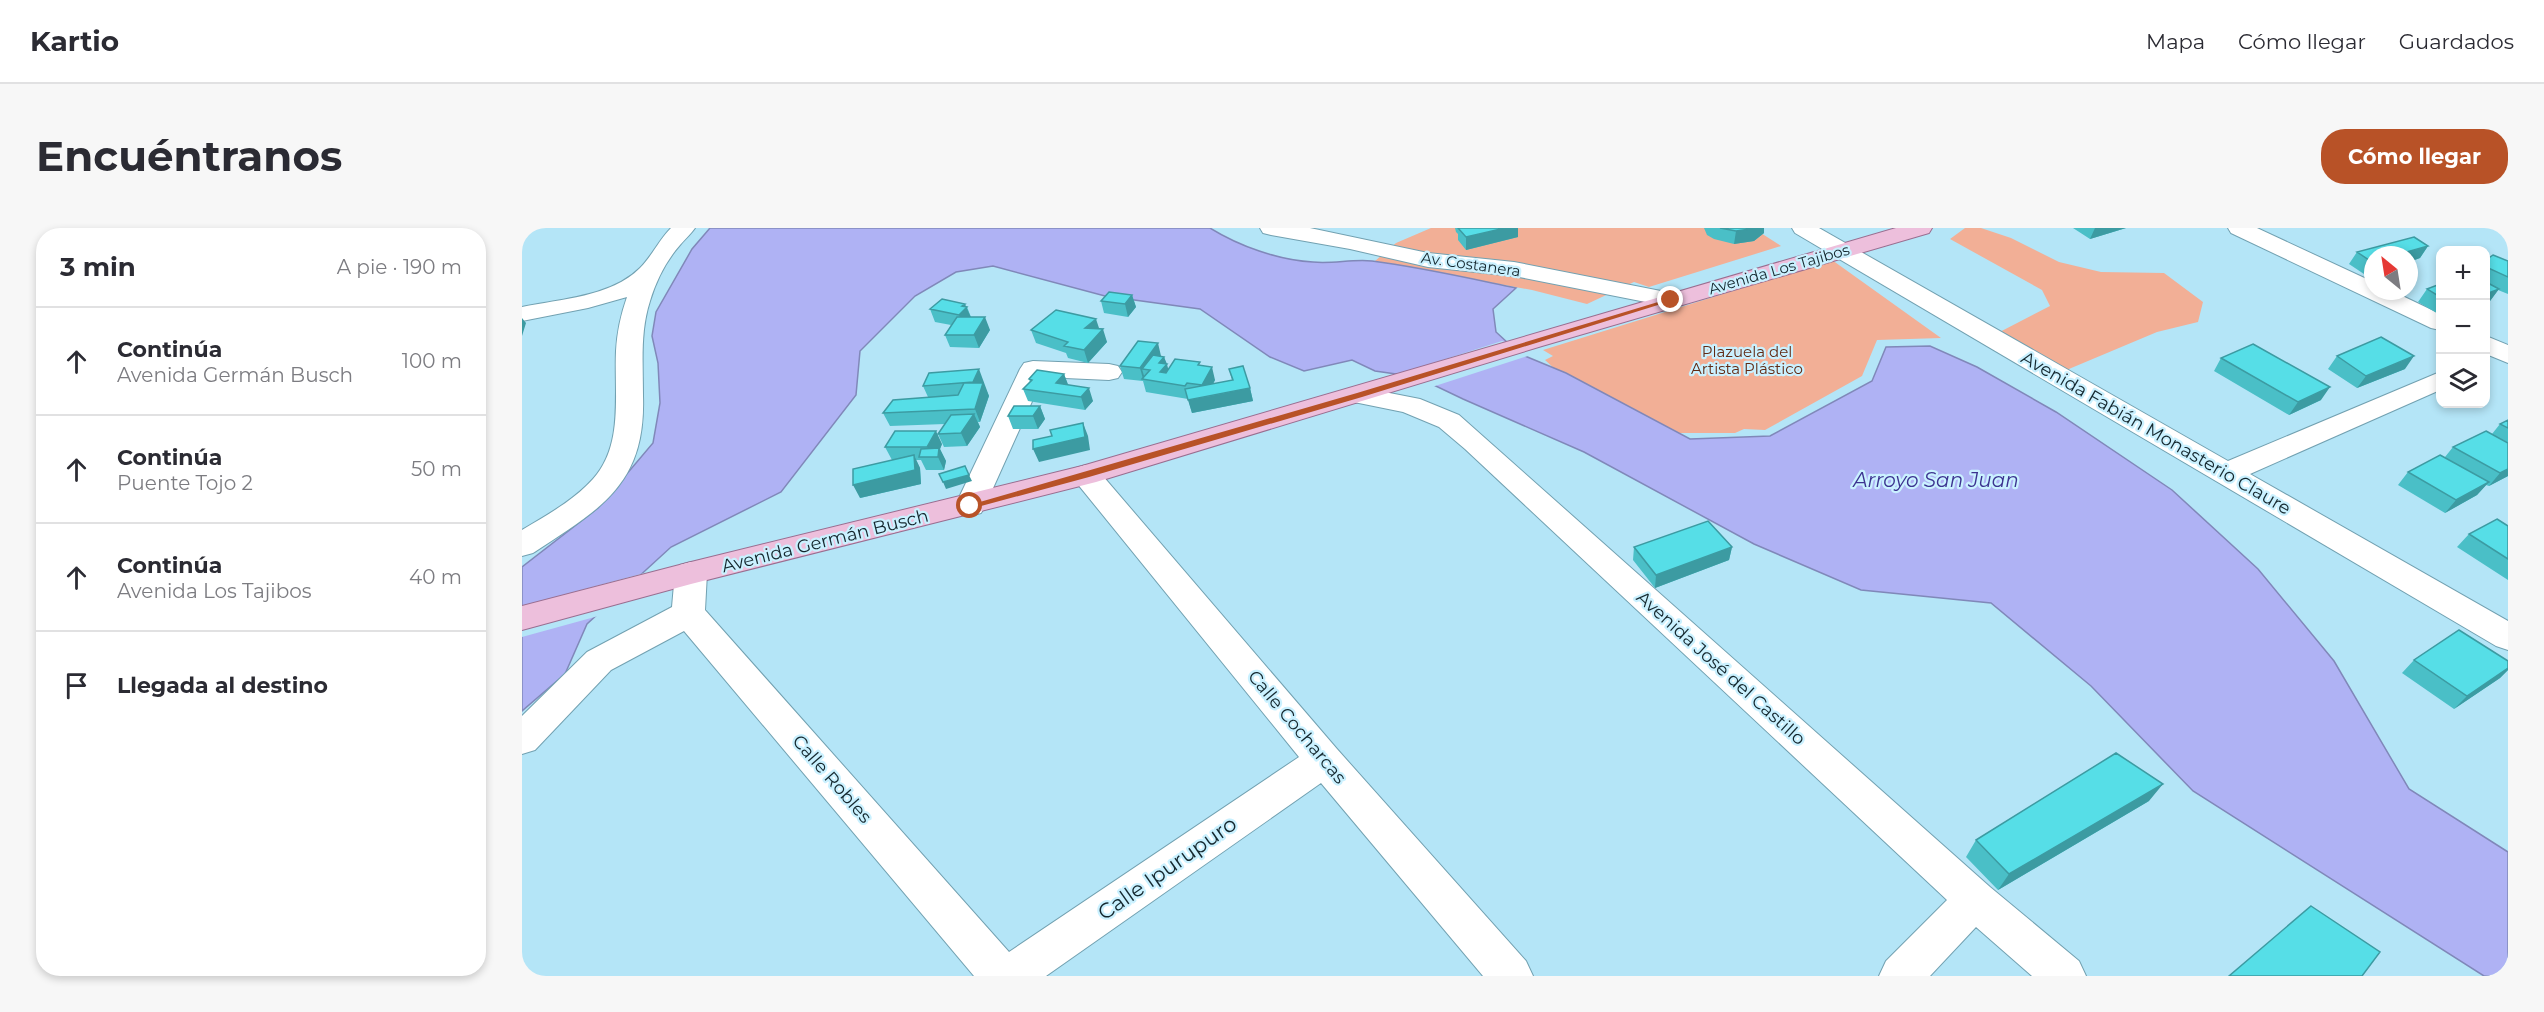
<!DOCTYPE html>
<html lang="es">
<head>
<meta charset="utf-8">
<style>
	:root { --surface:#fff; --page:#f7f7f7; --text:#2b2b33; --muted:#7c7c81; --line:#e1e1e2; --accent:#b85227 }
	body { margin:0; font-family:Montserrat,sans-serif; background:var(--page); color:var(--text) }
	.controls { position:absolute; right:18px; top:18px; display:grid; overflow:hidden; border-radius:12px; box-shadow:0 3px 9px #0003 }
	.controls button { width:54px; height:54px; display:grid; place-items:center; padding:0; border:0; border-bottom:2px solid var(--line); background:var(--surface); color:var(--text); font:30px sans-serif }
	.compass { position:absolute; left:1842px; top:18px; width:54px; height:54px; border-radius:50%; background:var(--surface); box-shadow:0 3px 9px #0003; rotate:330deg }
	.stop { position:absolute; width:18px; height:18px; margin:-14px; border:4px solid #b85227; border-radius:50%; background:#fff }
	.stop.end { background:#b85227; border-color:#fff; box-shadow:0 2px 6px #0008 }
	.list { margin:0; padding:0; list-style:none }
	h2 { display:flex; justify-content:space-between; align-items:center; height:78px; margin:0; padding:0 24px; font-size:26px }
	h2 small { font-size:20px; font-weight:400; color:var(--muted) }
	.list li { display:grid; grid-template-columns:39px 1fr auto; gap:18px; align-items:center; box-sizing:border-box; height:108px; padding:0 24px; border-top:2px solid var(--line) }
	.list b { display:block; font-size:22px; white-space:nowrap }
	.list p { margin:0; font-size:20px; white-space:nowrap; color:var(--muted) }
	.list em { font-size:20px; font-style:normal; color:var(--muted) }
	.icon { flex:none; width:33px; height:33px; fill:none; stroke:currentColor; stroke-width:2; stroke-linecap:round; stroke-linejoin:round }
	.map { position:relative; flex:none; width:1986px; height:748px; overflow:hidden; border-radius:24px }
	header { display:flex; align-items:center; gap:36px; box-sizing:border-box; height:84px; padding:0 30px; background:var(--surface); border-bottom:2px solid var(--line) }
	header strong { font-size:28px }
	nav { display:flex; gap:33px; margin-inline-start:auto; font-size:21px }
	.intro { display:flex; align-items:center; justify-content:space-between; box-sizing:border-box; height:144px; padding:0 36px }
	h1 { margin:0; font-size:42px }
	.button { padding:15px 27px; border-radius:24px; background:var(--accent); color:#fff; font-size:21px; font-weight:700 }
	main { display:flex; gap:36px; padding:0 36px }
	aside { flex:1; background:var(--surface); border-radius:24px; box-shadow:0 3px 9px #0003 }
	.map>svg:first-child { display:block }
</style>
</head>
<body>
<header>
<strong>Kartio</strong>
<nav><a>Mapa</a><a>Cómo llegar</a><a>Guardados</a></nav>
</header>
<div class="intro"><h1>Encuéntranos</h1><a class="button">Cómo llegar</a></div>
<main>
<aside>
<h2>3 min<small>A pie · 190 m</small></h2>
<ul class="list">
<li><svg class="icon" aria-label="ahead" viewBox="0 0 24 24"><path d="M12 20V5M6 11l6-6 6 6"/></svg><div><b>Continúa</b><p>Avenida Germán Busch</p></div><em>100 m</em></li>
<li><svg class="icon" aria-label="ahead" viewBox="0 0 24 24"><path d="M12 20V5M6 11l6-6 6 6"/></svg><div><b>Continúa</b><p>Puente Tojo 2</p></div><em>50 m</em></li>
<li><svg class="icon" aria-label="ahead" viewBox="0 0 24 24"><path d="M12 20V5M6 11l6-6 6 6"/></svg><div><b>Continúa</b><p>Avenida Los Tajibos</p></div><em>40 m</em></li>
<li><svg class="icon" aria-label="arrive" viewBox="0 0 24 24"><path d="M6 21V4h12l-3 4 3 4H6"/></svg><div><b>Llegada al destino</b></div></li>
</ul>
</aside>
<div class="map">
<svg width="1986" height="748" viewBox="0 0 1986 748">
	<rect width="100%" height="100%" fill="#b4e5f7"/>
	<path fill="#f2af96" d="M909,0H1231L1259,18L1127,59L1112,54L1065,76L1010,62L853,33L874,15Z
		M1443,0H1459L1489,10L1537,34L1579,44L1642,45L1681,74L1676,94L1635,104L1535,146L1470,108L1528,78L1520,62L1428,11Z
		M1310,32L1419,110L1355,112L1340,148L1243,202L1222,201L1213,205H1132L1047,154L1023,132L1031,128L1021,122Z"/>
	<path fill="#afb2f4" stroke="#8088b9" stroke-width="1.5" d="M188,0H688C717,18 756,32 791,34C811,36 830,31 850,33C898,39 946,50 994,60L971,81L974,104L998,126L1044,145L1168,211L1248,208L1350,153L1364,119L1408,118L1455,139L1534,184L1650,262L1736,341L1812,433L1887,561L1986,624V748H1962L1671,563L1569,458L1469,375L1339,362L1232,316L1062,224L941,171L895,149L853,143L830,132L782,143L748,129L678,81L583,68L471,38L434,44L393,68L338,123L334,167L259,264L149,319L65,396L43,446L0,483V339L76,280L131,215L138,175L136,135L130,108L134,84L170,21Z"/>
	<path fill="#b4e5f7" d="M980,113L993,117L1009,127L910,159L894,151L870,148Z
		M126,344L80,387L0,409V378Z"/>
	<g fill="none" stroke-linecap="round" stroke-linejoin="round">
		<defs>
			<path id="minor" d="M149,0H173C169,6 163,11 158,17C144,33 134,53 128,73C118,104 121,135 121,168C124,257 78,281 11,325L0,328V302C25,287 51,273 71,251C102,217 92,165 94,123C95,104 99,86 105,69L66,80L0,93V79C38,71 89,69 118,40C130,28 137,12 149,0Z
				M738,0H788L906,25L992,34L1149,65L1158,67L1161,72L1158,77L1149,79L992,48L906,39L828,21L749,7L741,5Z
				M1270,0H1297L1706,233L1918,144V162L1728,246L1986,393V422L1974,418L1273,5Z
				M1706,0H1735L1851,54V63H1870L1918,86V102L1909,100L1709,5Z
				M1964,108L1986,117V135L1964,126Z
				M511,133L587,136L596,138L600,144L596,150L587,152L521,149L463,278L459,285L448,288L437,285L433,278L498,141L502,135Z
				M837,159L898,171L937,187L1468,659L1557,733L1564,748H1510L1454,699L1408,748H1357L1364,733L1425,672L943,221L917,199L881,184L827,173L823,167L827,161Z
				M564,237L574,240L815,521L1004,733L1011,748H961L799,555L524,748H452L162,403L89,442L13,522L0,526V488L65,424L150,379L153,345L158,337L169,334L180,337L185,345L183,382L487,724L777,529L554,254L549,247L554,240Z"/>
			<path id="primary" d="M1374,0H1410L1407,5L1020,118L574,254L169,356L0,402V378L169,334L560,238Z"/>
		</defs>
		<use href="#minor" stroke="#72a1b1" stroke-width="2"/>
		<use href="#primary" stroke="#996e90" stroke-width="2"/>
		<use href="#minor" fill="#fff" fill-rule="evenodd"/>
		<use href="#primary" fill="#edbfdc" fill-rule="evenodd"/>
	</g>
	<path fill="#4abfc7" d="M933,0H996V9L944,22L936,12V6L934,4Z
		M1182,0H1242V5L1232,13L1212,16L1192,11L1185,7Z
		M1551,0H1604L1568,11Z
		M1906,18L1898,30L1887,34V27L1851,44L1842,46L1827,36L1835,24Z
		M1964,32L1986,33V66L1976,62L1968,73L1964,75Z
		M1918,56V87L1896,74L1905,61Z
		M610,67L614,79L606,89L582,85L579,73Z
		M445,79L449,89L468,102L457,120L428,119L423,107L429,97L413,94L408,81Z
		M578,101L585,114L566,135L546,130L544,125L514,115L509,102Z
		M639,128V129H642L646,142L679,138L693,152L691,156L710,152L707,141L728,160L731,173L670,185L666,171L624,164L621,153L602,151L598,138Z
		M1815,128L1883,141L1835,160L1806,141Z
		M1699,130L1799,172L1767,187L1692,143Z
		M407,145L462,154L461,155L467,168L458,194H456L458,199L445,218L422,219L416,206L423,196L368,198L361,185L406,169L401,158Z
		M542,146L546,157L571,173L563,182L506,173L501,161L508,154L507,151Z
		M518,178L523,191L516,201H491L486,188Z
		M1986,192V248L1967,258L1964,257L1955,267L1923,285L1876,257L1886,244L1923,229L1931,219L1970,206L1978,196Z
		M420,216L418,221L424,233L422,242H404L399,232H394L398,240L399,256L338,270L370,232L363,219Z
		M1986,298V352L1935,319L1947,306Z
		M1112,319H1210L1207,332L1133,360L1111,332Z
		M1892,432L1986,433V442L1978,450L1932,481L1880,445Z
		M1627,573L1476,662L1444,629L1454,612Z"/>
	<path fill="#3c9ba2" d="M983,0H996V9L944,22V9Z
		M1235,0H1242V5L1232,13L1212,16L1214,3Z
		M1573,0H1604L1568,11Z
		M1906,18L1898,30L1887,34V27H1874Z
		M1851,33V44L1842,46L1850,34Z
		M1977,61L1968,73L1964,75V66Z
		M610,67L614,79L606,89L603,76Z
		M443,76L450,92L442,99L437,87L440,78Z
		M463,89L468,102L457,120L452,107Z
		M0,90L4,95L0,108Z
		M574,91L578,103L563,100Z
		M581,101L585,114L566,135L562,122Z
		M636,115L639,128L628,144V142L620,141L623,151H621L618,140Z
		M1892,128L1883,141L1835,160L1844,148Z
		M642,129L645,136L648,149L638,144L637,135Z
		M690,139L693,152L684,169L728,160L731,173L670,185L666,172L683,169L680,157Z
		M457,141L467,168L458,194L453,181L456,166L451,154Z
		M542,146L547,159L534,155Z
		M1808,159L1799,172L1767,187L1776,174Z
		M567,160L571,173L563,182L559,169Z
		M518,178L523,191L516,201L511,188Z
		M452,186L458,199L445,218L439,205Z
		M561,195L566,208L568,222L517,234L511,221Z
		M414,203L420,216L418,221L424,233L422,242L416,229H410L405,219Z
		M392,227L398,240L399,256L338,270L331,257Z
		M1986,241V248L1967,258L1978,245Z
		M447,247L450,253L424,261L421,254Z
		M1967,254L1955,267L1923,285L1934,272Z
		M1210,319L1207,332L1133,360L1134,347Z
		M1986,440V442L1978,450L1932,481L1945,468Z
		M1641,556L1627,573L1476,662L1487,646Z"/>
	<path fill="#56dee7" stroke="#3c9ba2" stroke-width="1.5" d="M936,0H983L944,9Z
		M1198,0H1235L1214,3Z
		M1892,9L1906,18L1874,27H1851V33L1850,34L1835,24Z
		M1971,27L1986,33V49L1964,39V32Z
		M1964,54L1977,61L1964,66Z
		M1918,56V69L1905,61Z
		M587,64L610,67L603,76L579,73Z
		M420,71L443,76L440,78L445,79L437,87L408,81Z
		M534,82L574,91L563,100L581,101L562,122L542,118L546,114L509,102Z
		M435,89H463L452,107H423Z
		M1859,109L1892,128L1844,148L1815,128Z
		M616,113L636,115L618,140L598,138Z
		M1731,116L1808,159L1776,174L1699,130Z
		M631,127L642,129L637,135L645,136L638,144L644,145L653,131L678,134L676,137L690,139L680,157L665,155L663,158L620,151L628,142L620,141Z
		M721,138L728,160L666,172L663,161L711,152L707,141Z
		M457,141L451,154L401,158L407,145Z
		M515,142L542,146L534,155L567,160L559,169L501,161L510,152L507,151Z
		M442,155H461L453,181L361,185L371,172L436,167Z
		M492,178H518L511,188H486Z
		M452,186L439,205L416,206L429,187Z
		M1986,192V200L1978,196Z
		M561,195L563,209L511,221V212L530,208L528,202Z
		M373,203H414L405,219H363Z
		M1964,203L1986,215V241L1978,245L1931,219Z
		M417,220L416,229H397L399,221Z
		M392,227L393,242L331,257V241Z
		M1918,227L1967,254L1934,272L1886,244Z
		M443,238L447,247L421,254L417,246Z
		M1975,291L1986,298V331L1947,306Z
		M1186,293L1210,319L1134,347L1112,319Z
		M1937,402L1986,433V440L1945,468L1892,432Z
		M1594,525L1641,556L1487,646L1454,612Z
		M1789,678L1858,724L1840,748H1707Z"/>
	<path fill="#b85227" d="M1146,71L1152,72L840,169L567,249L448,281L444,278L835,165Z"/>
	<g text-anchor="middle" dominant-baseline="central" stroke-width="4.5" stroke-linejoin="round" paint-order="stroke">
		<g font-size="15" fill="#14272e" stroke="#caf1ff">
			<text transform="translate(949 36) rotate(8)">Av. Costanera</text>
			<text transform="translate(1257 41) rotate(-16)">Avenida Los Tajibos</text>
		</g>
		<g font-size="15" fill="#612a13" stroke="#caf1ff">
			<text x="1225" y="123">Plazuela del<tspan x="1225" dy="17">Artista Plástico</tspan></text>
		</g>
		<g font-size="18" fill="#14272e" stroke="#caf1ff">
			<text transform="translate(1634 205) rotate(30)">Avenida Fabián Monasterio Claure</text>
			<text transform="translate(303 313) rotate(-14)">Avenida Germán Busch</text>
			<text transform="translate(1199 440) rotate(42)">Avenida José del Castillo</text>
			<text transform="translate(775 499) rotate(50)">Calle Cocharcas</text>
			<text transform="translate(310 551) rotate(49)">Calle Robles</text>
		</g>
		<g font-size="20" font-style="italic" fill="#3c3390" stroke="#caf1ff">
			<text x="1414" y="252">Arroyo San Juan</text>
		</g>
		<g font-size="21" fill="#14272e" stroke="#caf1ff">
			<text transform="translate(645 640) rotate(-35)">Calle Ipurupuro</text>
		</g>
	</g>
</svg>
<div class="controls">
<button>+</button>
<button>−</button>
<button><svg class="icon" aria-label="layers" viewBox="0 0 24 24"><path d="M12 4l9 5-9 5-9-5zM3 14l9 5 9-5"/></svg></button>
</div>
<svg class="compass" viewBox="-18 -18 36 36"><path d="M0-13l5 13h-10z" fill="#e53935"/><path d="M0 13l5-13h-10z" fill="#7c7c81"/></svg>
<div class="stop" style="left:448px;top:278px"></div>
<div class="stop end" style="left:1149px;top:72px"></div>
</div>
</main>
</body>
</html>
